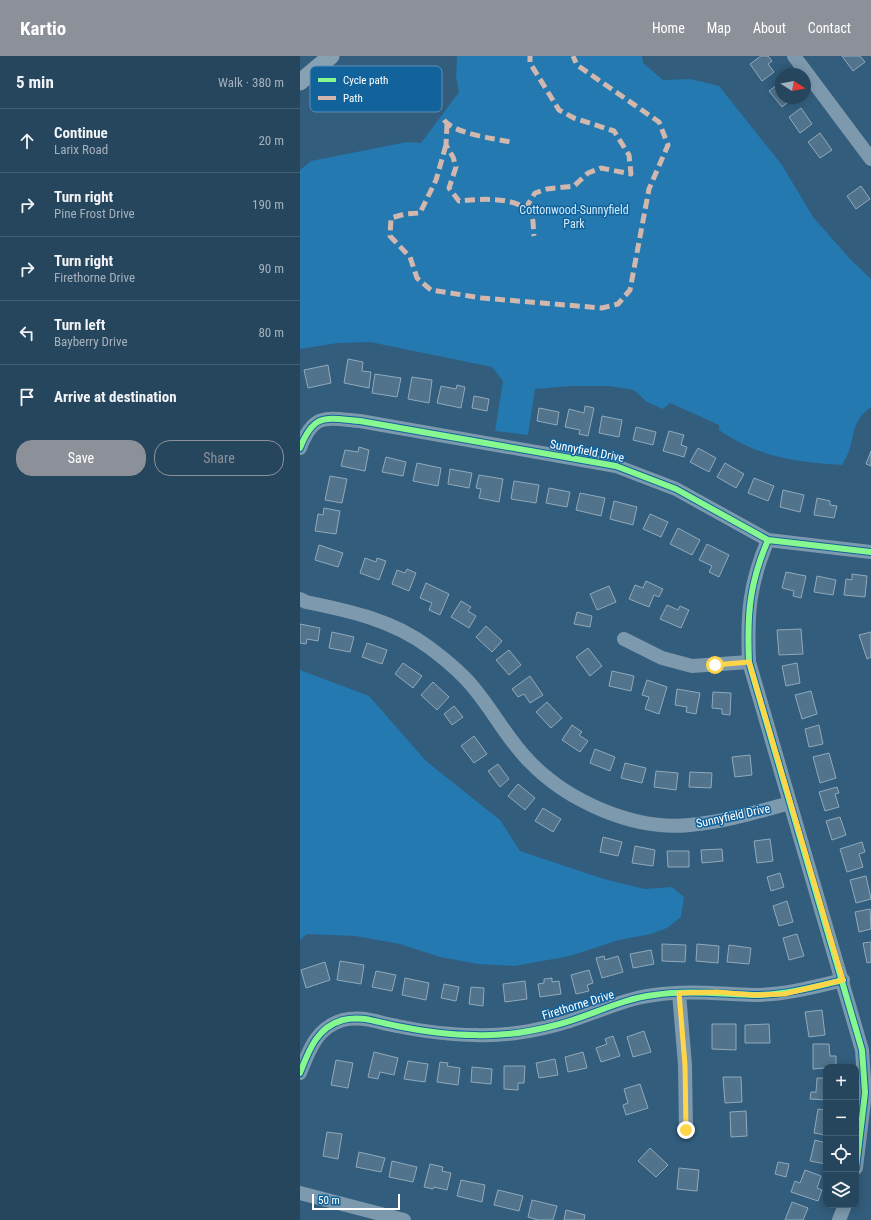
<!DOCTYPE html>
<html lang="en">
<head>
<meta charset="utf-8">
<style>
	:root { --surface:#26465d; --page:#2e4d63; --text:#f1f3f6; --muted:#a4b1bc; --line:#425e72; --accent:#8c9099 }
	body { margin:0; font-family:"Roboto Condensed",sans-serif; background:var(--page); color:var(--text) }
	.controls { position:absolute; right:12px; bottom:12px; display:grid; overflow:hidden; border-radius:8px; box-shadow:0 2px 10px #0003 }
	.controls button { width:36px; height:36px; display:grid; place-items:center; padding:0; border:0; border-bottom:1px solid var(--line); background:var(--surface); color:var(--text); font:20px sans-serif }
	.compass { position:absolute; left:475px; top:12px; width:36px; height:36px; border-radius:50%; background:var(--surface); box-shadow:0 2px 10px #0003; rotate:101deg }
	.scale { position:absolute; left:12px; bottom:10px; width:88px; box-sizing:border-box; padding-left:4px; border:2px solid #fff; border-top:0; font-size:11px; line-height:14px; white-space:nowrap; color:#fff; -webkit-text-stroke:3px #12639b; paint-order:stroke }
	.stop { position:absolute; width:12px; height:12px; margin:-9px; border:3px solid #ffd54a; border-radius:50%; background:#fff }
	.stop.end { background:#ffd54a; border-color:#fff; box-shadow:0 1px 4px #0008 }
	.list { margin:0; padding:0; list-style:none }
	h2 { display:flex; justify-content:space-between; align-items:center; height:52px; margin:0; padding:0 16px; font-size:17px }
	h2 small { font-size:13px; font-weight:400; color:var(--muted) }
	.list li { display:grid; grid-template-columns:26px 1fr auto; gap:12px; align-items:center; box-sizing:border-box; height:64px; padding:0 16px; border-top:1px solid var(--line) }
	.list b { display:block; font-size:15px; white-space:nowrap }
	.list p { margin:0; font-size:13px; white-space:nowrap; color:var(--muted) }
	.list em { font-size:13px; font-style:normal; color:var(--muted) }
	.actions { display:flex; gap:8px; padding:12px 16px }
	.actions a { flex:1; padding:9px 0; border:1px solid var(--accent); border-radius:16px; text-align:center; font-size:14px; color:var(--accent) }
	.actions .main { background:var(--accent); color:#fff }
	.icon { flex:none; width:22px; height:22px; fill:none; stroke:currentColor; stroke-width:2; stroke-linecap:round; stroke-linejoin:round }
	.map { position:relative; flex:none; width:571px; height:1164px; overflow:hidden }
	header { display:flex; align-items:center; gap:24px; box-sizing:border-box; height:56px; padding:0 20px; background:var(--accent); color:#fff }
	header strong { font-size:19px }
	nav { display:flex; gap:22px; margin-inline-start:auto; font-size:14px }
	main { display:flex }
	aside { flex:1; background:var(--surface) }
	.map>svg:first-child { display:block }
</style>
</head>
<body>
<header>
<strong>Kartio</strong>
<nav><a>Home</a><a>Map</a><a>About</a><a>Contact</a></nav>
</header>
<main>
<aside>
<h2>5 min<small>Walk · 380 m</small></h2>
<ul class="list">
<li><svg class="icon" aria-label="ahead" viewBox="0 0 24 24"><path d="M12 20V5M6 11l6-6 6 6"/></svg><div><b>Continue</b><p>Larix Road</p></div><em>20 m</em></li>
<li><svg class="icon" aria-label="right" viewBox="0 0 24 24"><path d="M7 20v-9h11M14 6l5 5-5 5"/></svg><div><b>Turn right</b><p>Pine Frost Drive</p></div><em>190 m</em></li>
<li><svg class="icon" aria-label="right" viewBox="0 0 24 24"><path d="M7 20v-9h11M14 6l5 5-5 5"/></svg><div><b>Turn right</b><p>Firethorne Drive</p></div><em>90 m</em></li>
<li><svg class="icon" aria-label="left" viewBox="0 0 24 24"><path d="M17 20v-9H6M10 6l-5 5 5 5"/></svg><div><b>Turn left</b><p>Bayberry Drive</p></div><em>80 m</em></li>
<li><svg class="icon" aria-label="arrive" viewBox="0 0 24 24"><path d="M6 21V4h12l-3 4 3 4H6"/></svg><div><b>Arrive at destination</b></div></li>
</ul>
<div class="actions"><a class="main">Save</a><a>Share</a></div>
</aside>
<div class="map">
<svg width="571" height="1164" viewBox="0 0 571 1164">
	<rect width="100%" height="100%" fill="#325d7c"/>
	<path fill="#2379b0" d="M157,0H342L343,7L363,24L390,23L419,30L482,109L513,161L551,204L571,223V351C554,363 555,374 550,392C548,398 545,404 542,409C495,406 458,401 419,374V369L370,347L363,353L347,346L334,334L309,330H271L235,333L228,379L195,375L203,325L192,311L70,286L38,287L0,293V114L11,105L107,86L121,87L159,36L156,20Z
		M0,614L69,640L126,705L200,764L220,795L304,823L345,833L372,831L384,841L381,861L367,872L351,878L319,884L270,900L215,910L178,908L140,901L100,888L55,880L7,878L0,884Z"/>
	<path fill="#51748c" stroke="#91a9bb" d="M461,0H468L472,5L468,8L474,16L462,25L450,8Z
		M542,0H560L565,6L553,15Z
		M481,26V42H493L482,51L469,35Z
		M501,52L512,68L500,77L489,61Z
		M520,77L532,94L520,102L508,86Z
		M561,130L570,143L556,153L547,140Z
		M48,303L63,306L62,315L71,316L69,332L44,327Z
		M28,309L31,327L8,332L4,314Z
		M75,318L101,322L97,341L72,337Z
		M112,321L132,324L129,347L108,343Z
		M157,329L165,331L161,352L137,347L141,330L156,333Z
		M174,340L189,343L187,355L172,352Z
		M285,350L294,352L288,380L279,378L280,374L265,371L269,353L284,357Z
		M239,352L259,356L257,369L237,365Z
		M302,360L322,364L319,381L299,377Z
		M336,371L356,376L353,389L333,384Z
		M369,375L384,379L381,389L387,391L384,401L363,395Z
		M59,391L69,394L65,415L41,410L45,394L58,396Z
		M398,392L416,402L409,416L390,406Z
		M571,395V410L566,408Z
		M86,401L106,406L103,420L82,416Z
		M117,407L141,412L138,430L113,425Z
		M425,407L444,418L436,432L417,421Z
		M150,413L172,417L169,432L148,428Z
		M179,419L203,423L199,446L179,442L181,433L176,432Z
		M30,420L47,423L42,447L25,444Z
		M454,422L474,430L468,445L448,437Z
		M214,425L239,429L236,447L211,443Z
		M249,432L270,436L267,451L246,447Z
		M483,434L504,439L500,456L480,451Z
		M280,437L305,442L301,460L276,454Z
		M517,442L530,445V449L537,450L534,462L514,459Z
		M314,445L337,451L333,469L310,463Z
		M24,452L40,455L36,478L15,475L18,458L23,459Z
		M350,458L368,466L361,481L343,473Z
		M378,472L400,484L392,499L370,488Z
		M407,488L429,499L419,521L409,516L412,510L399,504Z
		M19,489L43,497L38,511L15,504Z
		M65,502L76,506L77,502L86,505L79,524L60,517Z
		M107,513L116,517L109,535L92,528L97,514L105,517Z
		M486,516L506,520L501,542L493,540L494,535L482,532Z
		M552,518L567,520L565,541L544,539L546,523L552,524Z
		M517,520L536,524L533,539L514,536Z
		M346,525L363,533L359,541L354,539L349,551L329,543L335,529L343,532Z
		M126,527L149,538L140,559L129,554L132,547L120,542Z
		M309,530L316,546L297,554L290,538Z
		M161,545L171,551L168,555L176,560L169,572L151,561Z
		M367,549L378,554L380,550L389,554L381,572L360,563Z
		M277,556L292,560L290,571L274,568Z
		M0,568L20,572L18,585L7,583L6,588L0,587Z
		M186,570L202,585L192,596L176,581Z
		M501,573L503,598L479,599L477,574Z
		M32,576L54,581L50,596L29,592Z
		M571,576V601L567,603L559,579Z
		M67,587L87,594L82,608L62,601Z
		M288,592L302,610L290,620L276,601Z
		M209,594L221,609L209,619L196,604Z
		M103,607L122,620L113,632L95,618Z
		M497,607L500,627L486,630L482,610Z
		M312,615L334,620L331,635L309,630Z
		M230,620L243,639L230,647L224,638L218,641L212,633Z
		M347,624L367,631L359,658L345,653L349,641L342,639Z
		M133,626L149,641L137,654L121,639Z
		M377,633L400,637L396,658L386,656L387,651L375,649Z
		M511,635L517,658L502,663L495,639Z
		M413,636L431,637L430,659L422,658V653L412,652Z
		M247,646L262,662L251,672L236,656Z
		M154,650L163,661L152,669L144,658Z
		M272,669L282,676L279,679L288,685L280,696L262,684Z
		M519,669L523,688L509,691L505,673Z
		M174,680L187,698L174,707L161,690Z
		M295,693L315,701L310,715L290,707Z
		M529,697L536,722L520,727L513,701Z
		M450,699L452,719L435,721L432,701Z
		M325,707L346,712L342,727L321,722Z
		M198,708L209,723L200,731L188,715Z
		M356,715L378,717L376,734L354,731Z
		M390,716L412,717L411,732L389,731Z
		M218,728L235,742L225,754L208,740Z
		M537,731L539,737L535,738L539,751L525,755L519,736Z
		M243,752L261,763L253,776L235,765Z
		M540,761L546,779L532,784L526,765Z
		M303,781L322,786L318,800L300,796Z
		M470,783L473,805L457,807L454,785Z
		M562,786L565,796L559,798L563,811L547,816L540,793Z
		M335,790L355,794L353,810L332,807Z
		M422,793L423,805L402,807L401,794Z
		M367,795H389V811H368Z
		M480,817L484,831L471,835L467,821Z
		M566,820L571,843L556,847L550,824Z
		M487,845L493,866L479,870L473,850Z
		M570,853L571,873L559,876L555,856Z
		M497,878L504,900L489,904L483,882Z
		M571,886V906L567,907L563,887Z
		M362,888L386,889L385,906L362,905Z
		M397,888L419,890L418,907L396,905Z
		M429,889L451,892L449,908L427,906Z
		M351,894L354,908L333,912L330,898Z
		M304,900L305,904L318,900L323,916L302,922L296,902Z
		M40,905L64,909L61,928L37,924Z
		M25,906L30,924L6,932L1,914Z
		M289,914L293,927L287,929L289,935L276,938L271,919Z
		M76,915L96,919L92,935L72,931Z
		M105,922L129,927L126,944L102,939Z
		M252,922V926L259,925L261,938L240,941L238,928L244,927V923Z
		M225,925L227,943L205,946L203,928Z
		M144,928L159,931L156,945L141,942Z
		M171,931L184,932L183,950L169,948Z
		M522,954L525,979L509,981L505,956Z
		M412,968H436V994L412,993Z
		M469,968L470,987H445V969Z
		M344,975L351,996L333,1001L327,981Z
		M313,980L320,1000L301,1006L296,992L307,988L305,983Z
		M513,988H529L530,1000H536V1011L513,1013Z
		M74,996L98,1002L94,1019L80,1016L78,1023L68,1021Z
		M283,996L287,1012L268,1016L265,1001Z
		M255,1003L258,1019L239,1022L236,1007Z
		M36,1004L53,1007L48,1032L31,1029Z
		M108,1005L128,1008L125,1026L104,1023Z
		M140,1006L148,1007L147,1010L160,1012L158,1029L137,1026Z
		M204,1010H225L224,1027H218V1034L204,1033Z
		M172,1011L192,1013L191,1028L171,1026Z
		M423,1021H441L442,1046L425,1047Z
		M517,1022H526V1044L510,1043L511,1036H516Z
		M340,1028L348,1052L326,1059L323,1049L328,1047L324,1033Z
		M518,1053L526,1054V1079L514,1077Z
		M446,1055L447,1080L431,1081L430,1056Z
		M27,1076L42,1078L38,1103L23,1100Z
		M515,1084L526,1087V1108L510,1105Z
		M350,1092L368,1109L356,1121L338,1105Z
		M59,1096L85,1102L81,1116L56,1111Z
		M92,1105L117,1111L113,1126L89,1121Z
		M478,1106L489,1108L486,1121L475,1118Z
		M130,1108L143,1111L142,1115L151,1117L147,1134L134,1131L133,1133L124,1131Z
		M379,1112L399,1114L397,1135L377,1133Z
		M505,1114L521,1120L517,1132L522,1134L518,1145L491,1136L495,1125L500,1127Z
		M161,1124L185,1129L182,1146L157,1140Z
		M198,1134L223,1140L219,1155L194,1149Z
		M232,1144L257,1150L253,1164H238L228,1161Z
		M492,1146L508,1152L503,1164H485Z
		M266,1154L285,1159L284,1164H264Z"/>
	<g fill="none" stroke-linecap="round" stroke-linejoin="round">
		<path stroke="#7d99ae" stroke-width="14" d="M494,0L571,103
			M0,392C14,356 26,362 60,365L316,410L376,433L468,484L571,496
			M468,484C449,528 447,559 449,606L562,994L565,1037L556,1112
			M0,543L6,546C50,555 93,564 130,592C142,601 154,611 164,621C189,646 204,680 229,705C267,745 334,775 390,769C424,766 457,756 490,747
			M324,583L362,602L392,610L449,606
			M379,937L385,1009L386,1074
			M0,1017C9,994 17,971 43,964C62,959 79,967 97,970C122,975 149,979 175,979C201,980 230,976 256,969C289,961 320,943 354,939C388,934 420,938 454,939C484,939 514,931 543,924
			M0,1137L104,1164
			M539,1164L545,1149"/>
		<path stroke="#87a1b3" stroke-width="17" d="M0,26L31,0"/>
		<path stroke="#d1b7ad" stroke-width="5" stroke-dasharray="10 5" stroke-linecap="butt" d="M144,64C155,78 192,82 210,86
			M147,68L146,89L153,101L156,111L149,132L159,145C178,143 223,139 232,161C234,167 233,175 234,180
			M146,89L136,124L120,157L105,158L91,162L90,180L110,201L117,222L131,234L182,242L302,252L318,248L330,234L349,133L368,89L359,66L277,9L273,0
			M225,153L235,137L247,133L274,130L288,117L301,112L331,118L329,99L314,75L274,62L259,54L230,7V0"/>
		<defs>
			<path id="cycleway" d="M0,392C14,356 26,362 60,365L316,410L376,433L468,484L571,496
				M468,484C449,528 447,559 449,606L562,994L565,1037L556,1112
				M0,1017C9,994 17,971 43,964C62,959 79,967 97,970C122,975 149,979 175,979C201,980 230,976 256,969C289,961 320,943 354,939C388,934 420,938 454,939C484,939 514,931 543,924"/>
		</defs>
		<use href="#cycleway" stroke="#12639b" stroke-width="8"/>
		<use href="#cycleway" stroke="#87f88f" stroke-width="6"/>
	</g>
	<g fill="none" stroke-linecap="round" stroke-linejoin="round">
		<path stroke="#ffd54a" stroke-width="5" d="M386,1074L385,1009L379,937L417,936L454,939L484,938L543,924L449,606L415,609"/>
	</g>
	<g text-anchor="middle" dominant-baseline="central" stroke-width="3" stroke-linejoin="round" paint-order="stroke">
		<g font-size="12" fill="#cfebfd" stroke="#12639b">
			<text x="274" y="154">Cottonwood-Sunnyfield<tspan x="274" dy="14">Park</tspan></text>
		</g>
		<g font-size="12" fill="#fff" stroke="#12639b">
			<text transform="translate(287 395) rotate(11)">Sunnyfield Drive</text>
			<text transform="translate(433 760) rotate(-12)">Sunnyfield Drive</text>
			<text transform="translate(278 949) rotate(-17)">Firethorne Drive</text>
		</g>
	</g>
	<rect x="10" y="10" width="132" height="46" rx="6" fill="#12639b" stroke="#5992b9" stroke-width="1"/>
	<rect x="18" y="22" width="18" height="4" fill="#87f88f"/>
	<rect x="18" y="40" width="18" height="4" fill="#d1b7ad"/>
	<g font-size="11" fill="#fff">
		<text x="43" y="28">Cycle path</text>
		<text x="43" y="46">Path</text>
	</g>
</svg>
<div class="controls">
<button>+</button>
<button>−</button>
<button><svg class="icon" aria-label="locate" viewBox="0 0 24 24"><circle cx="12" cy="12" r="6"/><path d="M12 2v4M12 18v4M2 12h4M18 12h4"/></svg></button>
<button><svg class="icon" aria-label="layers" viewBox="0 0 24 24"><path d="M12 4l9 5-9 5-9-5zM3 14l9 5 9-5"/></svg></button>
</div>
<svg class="compass" viewBox="-18 -18 36 36"><path d="M0-13l5 13h-10z" fill="#e53935"/><path d="M0 13l5-13h-10z" fill="#a4b1bc"/></svg>
<div class="scale">50 m</div>
<div class="stop" style="left:415px;top:609px"></div>
<div class="stop end" style="left:386px;top:1074px"></div>
</div>
</main>
</body>
</html>
